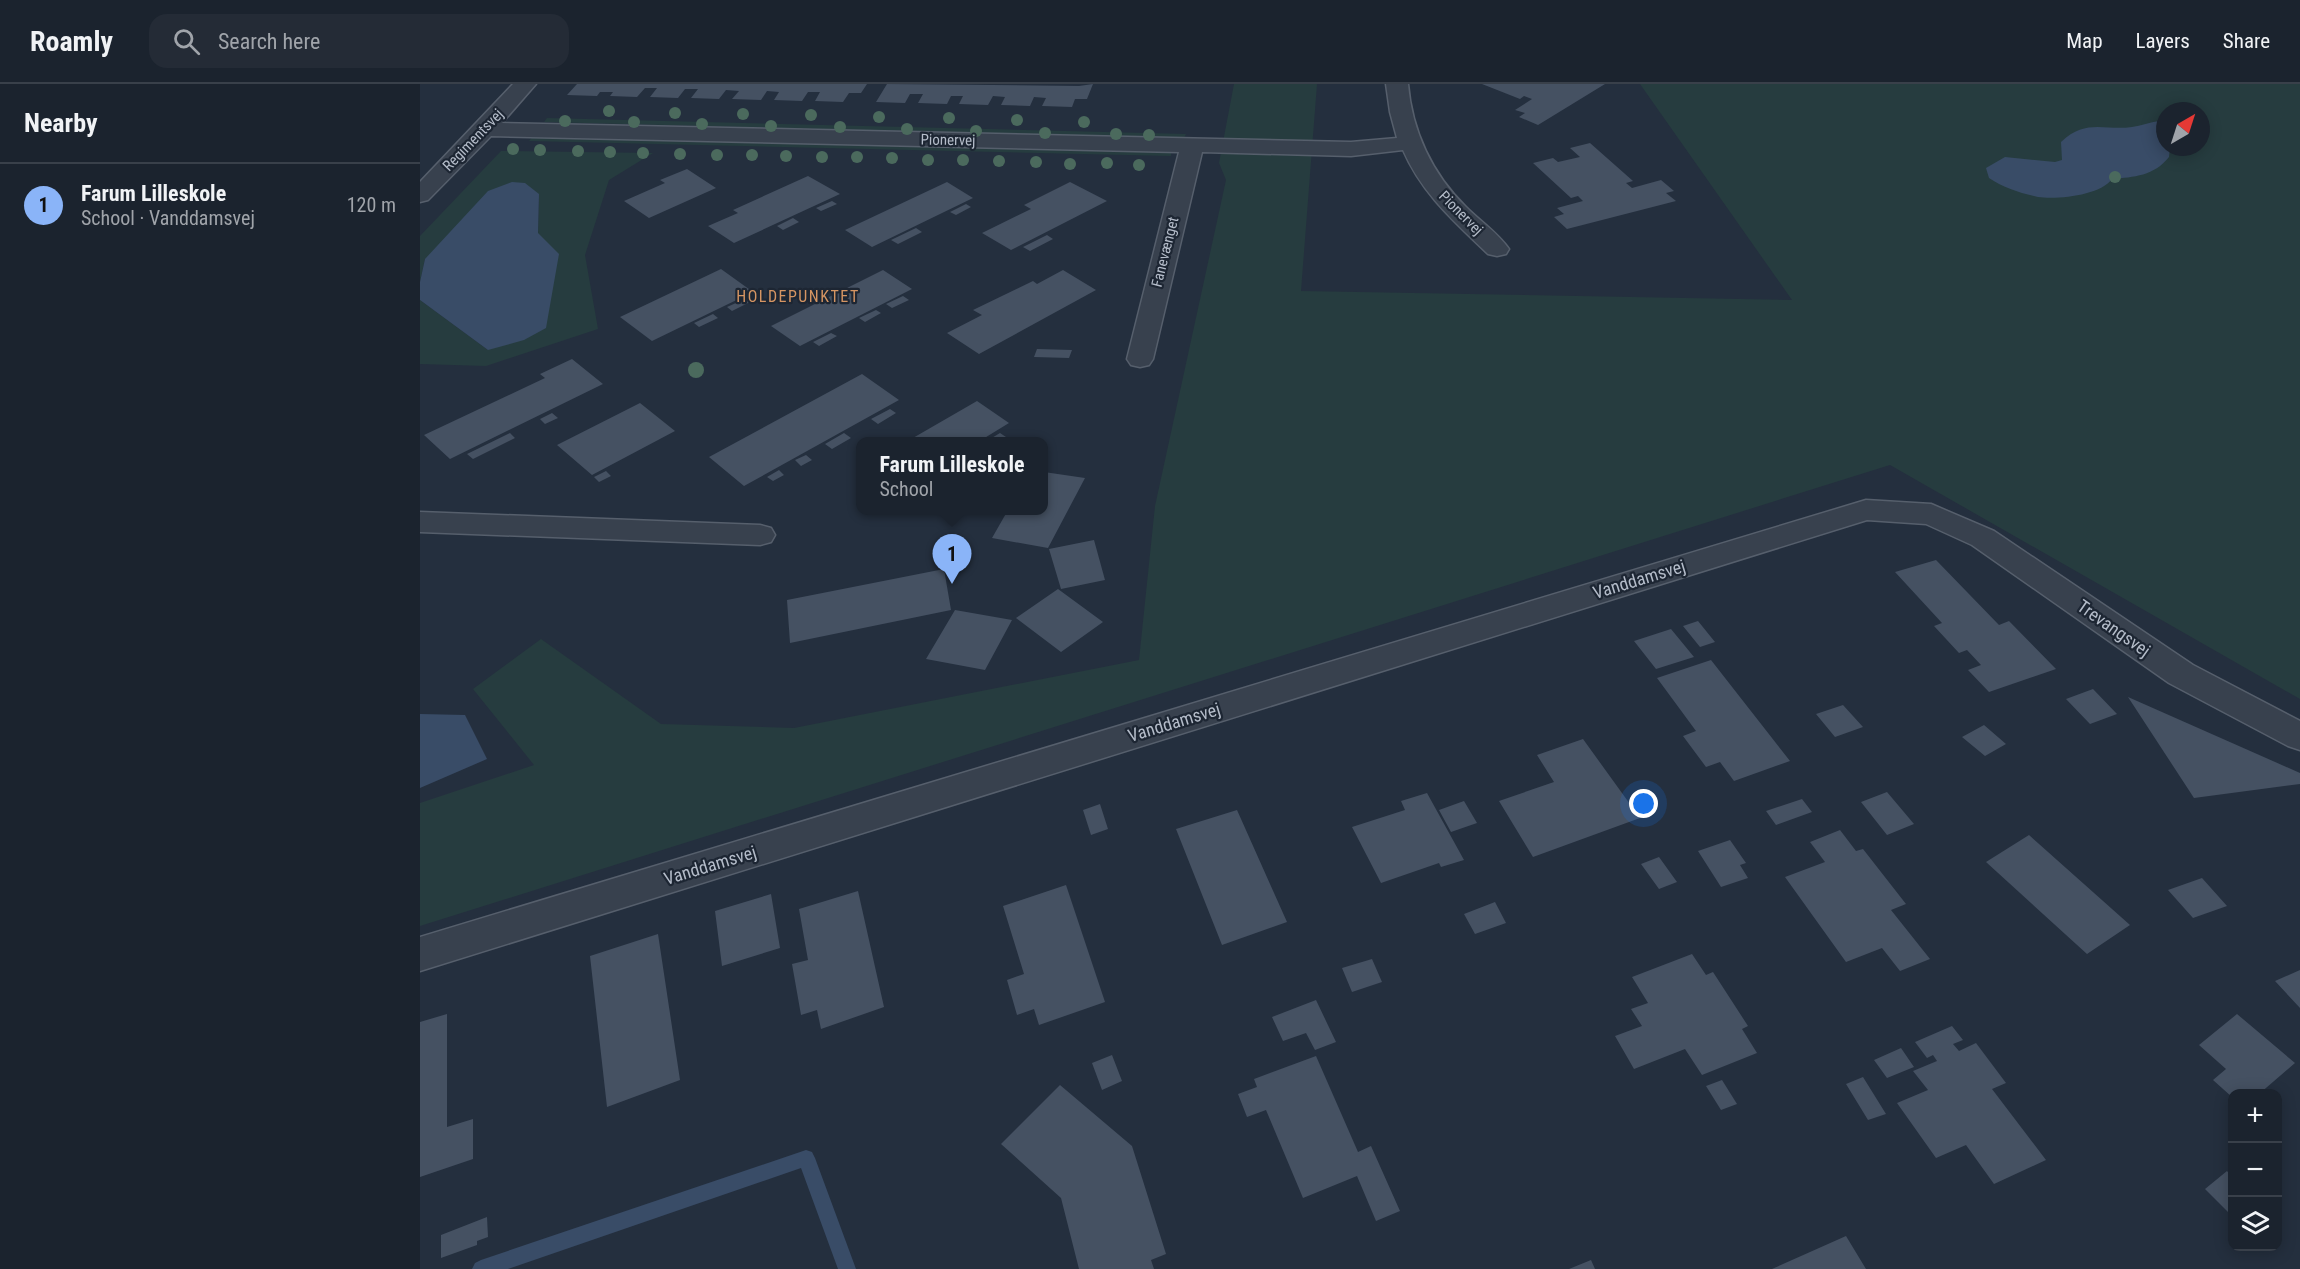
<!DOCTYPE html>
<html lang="en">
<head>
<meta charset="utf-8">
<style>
	:root { --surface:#1b232e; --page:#242b36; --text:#f1f3f6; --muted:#a0a4aa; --line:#39404a; --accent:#8ab4f8 }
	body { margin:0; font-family:"Roboto Condensed",sans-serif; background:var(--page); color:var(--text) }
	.controls { position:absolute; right:18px; bottom:18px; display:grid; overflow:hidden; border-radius:12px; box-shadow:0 3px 15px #0003 }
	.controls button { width:54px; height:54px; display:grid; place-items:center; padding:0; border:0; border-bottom:2px solid var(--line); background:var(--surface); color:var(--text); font:30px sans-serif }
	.compass { position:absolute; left:1736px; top:18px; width:54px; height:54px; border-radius:50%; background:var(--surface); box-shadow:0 3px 15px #0003; rotate:39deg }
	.you { position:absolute; left:1224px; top:720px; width:21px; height:21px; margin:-15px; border:4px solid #fff; border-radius:50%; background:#1a73e8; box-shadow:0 0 0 9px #1a73e833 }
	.badge { display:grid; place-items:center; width:39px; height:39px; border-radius:50%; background:var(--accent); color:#111; font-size:20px; font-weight:700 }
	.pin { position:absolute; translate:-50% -50px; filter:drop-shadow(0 2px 3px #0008) }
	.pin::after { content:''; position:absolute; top:32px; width:21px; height:18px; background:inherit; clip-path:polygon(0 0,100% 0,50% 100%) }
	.popup { position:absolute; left:436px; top:353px; width:192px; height:78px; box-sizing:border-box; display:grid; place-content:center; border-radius:12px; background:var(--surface); filter:drop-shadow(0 2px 4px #0005); font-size:20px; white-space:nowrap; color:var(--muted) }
	.popup b { font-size:22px; color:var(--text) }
	.popup::after { content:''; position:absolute; left:50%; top:100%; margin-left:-12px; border:12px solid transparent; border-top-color:var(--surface) }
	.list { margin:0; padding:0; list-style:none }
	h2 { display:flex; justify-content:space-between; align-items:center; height:78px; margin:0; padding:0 24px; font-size:26px }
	h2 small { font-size:20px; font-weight:400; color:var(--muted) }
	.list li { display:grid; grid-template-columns:39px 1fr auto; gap:18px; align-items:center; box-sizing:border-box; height:84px; padding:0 24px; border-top:2px solid var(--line) }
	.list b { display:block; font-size:22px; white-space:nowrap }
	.list p { margin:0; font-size:20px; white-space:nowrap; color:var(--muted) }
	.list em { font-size:20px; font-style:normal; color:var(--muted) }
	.icon { flex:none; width:33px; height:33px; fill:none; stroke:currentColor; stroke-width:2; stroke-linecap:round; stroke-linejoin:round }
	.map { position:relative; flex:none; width:1880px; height:1185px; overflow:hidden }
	header { display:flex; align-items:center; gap:36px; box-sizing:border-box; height:84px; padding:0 30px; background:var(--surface); border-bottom:2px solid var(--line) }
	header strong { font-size:28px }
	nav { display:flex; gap:33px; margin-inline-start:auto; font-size:21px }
	.search { width:420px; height:54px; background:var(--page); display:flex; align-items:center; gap:15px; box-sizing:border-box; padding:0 21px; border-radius:18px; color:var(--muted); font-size:22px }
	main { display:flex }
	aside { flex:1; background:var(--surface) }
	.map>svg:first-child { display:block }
</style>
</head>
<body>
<header>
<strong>Roamly</strong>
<div class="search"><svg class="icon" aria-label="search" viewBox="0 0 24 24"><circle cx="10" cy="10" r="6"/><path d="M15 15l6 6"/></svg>Search here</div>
<nav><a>Map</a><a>Layers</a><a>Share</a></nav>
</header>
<main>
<aside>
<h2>Nearby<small></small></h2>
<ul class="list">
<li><span class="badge">1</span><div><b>Farum Lilleskole</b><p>School · Vanddamsvej</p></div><em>120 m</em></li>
</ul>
</aside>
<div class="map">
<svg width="1880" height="1185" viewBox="0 0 1880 1185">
	<rect width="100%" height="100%" fill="#242f3e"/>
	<path fill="#263c3f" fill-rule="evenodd" d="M814,0H897L881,207L1372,216L1220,0H1880V615L1470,381L0,842V719L114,681L53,605L121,555L241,640L374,644L719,576L735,422L806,96L799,79ZM1745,27H1781V63H1745Z
		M127,34L766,50L764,54L124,38Z
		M113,52L751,67V72L109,57Z
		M81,67L233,69L189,96L165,171L178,245L66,282L0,280V216L68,266L118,149L119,110L5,175L0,198V152Z"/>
	<path fill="#394c67" d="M1739,37L1745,38V63H1750L1749,73C1734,92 1714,93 1692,95C1681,111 1638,116 1618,113C1600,109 1584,104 1569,94L1566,84L1585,73L1635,78L1642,76L1641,58C1666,34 1685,47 1712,43C1721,42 1730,38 1739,37Z
		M92,98L105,99L119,110L118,149L139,170L126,244L104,256L68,266L0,216V198L5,175L68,107Z
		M0,630L45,631L67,675L0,704Z"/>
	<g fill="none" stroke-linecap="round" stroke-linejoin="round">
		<path fill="#394c67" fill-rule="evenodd" d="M386,1066L392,1068L395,1074L436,1185H418L381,1084L88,1185H52L55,1179L61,1176Z"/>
	</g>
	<path fill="#455162" d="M157,0H447L441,9H429L423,18L395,17L400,8H388L382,17L354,16L359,8L347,7L341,16L312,15L319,7L306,6L299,15L271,14L278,5H265L258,14L230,13L237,4H225L217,13L190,12L193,8H180L177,12L147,11Z
		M467,0L659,2L673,0L667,15H655L652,23L622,22L626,14L614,13L610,22L581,21L585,13L573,12L568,21L539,20L543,12H531L527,20L498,19L503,10H490L485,19L456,18Z
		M1062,0H1185L1118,41L1099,33L1105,29L1095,26L1112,15L1104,12L1100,15Z
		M1170,59L1213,97L1206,99L1212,104L1241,96L1254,107L1246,109L1256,117L1147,145L1134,133L1144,130L1137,124L1163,117L1158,112L1151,114L1113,79L1133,74L1138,78L1160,73L1150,64Z
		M267,85L296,104L229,134L204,117L245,99L240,96Z
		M388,92L420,110L314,159L288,142L318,129L313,126Z
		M527,98L553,114L452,163L425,146Z
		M650,98L687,117L591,166L562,149L611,125L604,121Z
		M412,117L417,120L401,127L396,124Z
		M546,120L551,123L536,131L530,128Z
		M373,134L379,138L363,146L357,142Z
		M496,144L502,148L478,160L471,156Z
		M627,151L633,155L610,167L603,163Z
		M301,185L333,208L232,257L200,233Z
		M463,186L492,205L380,262L351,242Z
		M643,186L676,206L559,270L527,249L562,231L553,226L613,197L617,200Z
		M483,212L489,216L472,224L466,220Z
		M325,215L330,218L312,227L307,223Z
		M456,226L461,229L445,238L439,234Z
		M293,230L298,234L279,243L274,239Z
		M411,249L417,252L399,262L393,258Z
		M617,265L652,266L649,274L614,273Z
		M152,275L183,300L30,375L4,351L125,294L120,290Z
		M442,290L479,316L324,402L289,373Z
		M557,317L589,339L558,358H486Z
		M220,319L255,347L172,391L137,361Z
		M470,325L476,329L458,340L451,335Z
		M132,329L138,334L125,340L120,335Z
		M90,349L95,354L53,375L47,370Z
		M424,349L431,354L412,365L405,360Z
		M580,349L586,353L579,358H565Z
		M386,371L392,376L381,382L375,376Z
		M359,386L364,391L353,397L347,393Z
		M186,387L191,392L179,398L174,393Z
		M624,388L665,394L628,464L572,454L588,426H624Z
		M674,456L685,496L641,505L629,465Z
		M1516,476L1579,541L1589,537L1636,585L1569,608L1548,586L1561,581L1547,566L1539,569L1514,542L1522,539L1475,488Z
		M524,485L531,526L370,559L367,516Z
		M638,505L683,538L641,568L596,534Z
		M535,526L592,536L565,586L506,575Z
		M1278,537L1295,558L1280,563L1263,542Z
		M1251,545L1274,573L1236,585L1214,557Z
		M1291,576L1370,677L1314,697L1300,678L1286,683L1263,652L1276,647L1237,594Z
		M1673,605L1697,630L1670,640L1646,615Z
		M1708,613L1880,689V700L1774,714Z
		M1423,621L1443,643L1415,653L1396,630Z
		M1564,641L1586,660L1565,672L1542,653Z
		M1163,655L1220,734L1113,773L1079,717L1134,698L1117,671Z
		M1467,708L1494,740L1467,751L1441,718Z
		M1007,709L1044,776L1021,783L1019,779L961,799L932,743L985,726L981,717Z
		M1382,715L1392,728L1356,741L1346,727Z
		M1044,717L1057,739L1031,748L1019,726Z
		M680,720L688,745L671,751L663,726Z
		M817,726L867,838L802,861L756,745Z
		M1420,746L1436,767L1443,765L1486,820L1471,826L1510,875L1480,887L1462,864L1426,878L1365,793L1405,778L1390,758Z
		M1609,751L1710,841L1667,870L1566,778Z
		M1310,756L1326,779L1320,781L1328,794L1301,803L1278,767Z
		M1239,773L1257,798L1239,805L1221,780Z
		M1782,794L1807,822L1773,834L1748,806Z
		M646,801L685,918L619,941L614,925L597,931L587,896L604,890L583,822Z
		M438,807L464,923L401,945L397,926L381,931L372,880L388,876L379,825Z
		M351,810L360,864L302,882L295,827Z
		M1075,818L1086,839L1055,850L1044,830Z
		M238,850L260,996L187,1023L170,872Z
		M1272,870L1286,891L1293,888L1328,942L1322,945L1337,969L1282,991L1265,965L1214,985L1195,952L1222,942L1211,925L1228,919L1212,893Z
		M952,875L962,898L932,908L922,884Z
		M1880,886V924L1855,897Z
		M896,916L916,958L895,966L886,949L863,957L852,933Z
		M27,930V1043L53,1035V1075L0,1093V938Z
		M1817,930L1875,979L1839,1010H1812V1013L1793,996L1806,985L1779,961Z
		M1532,942L1543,956L1533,960L1539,967L1556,959L1586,999L1572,1005L1626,1076L1574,1100L1546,1061L1516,1074L1477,1019L1508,1006L1493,987L1517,977L1513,971L1507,974L1495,958Z
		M1481,964L1494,983L1467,994L1454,976Z
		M692,971L702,997L682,1006L672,979Z
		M896,972L938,1068L951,1062L980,1127L956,1137L937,1092L883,1114L846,1026L827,1033L818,1010L837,1003L834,995Z
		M1443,993L1466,1030L1448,1036L1426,1000Z
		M1302,996L1317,1020L1301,1026L1286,1002Z
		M640,1001L712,1062L746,1170L731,1176L734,1185H659L641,1114L581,1060Z
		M1807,1087L1812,1093V1132L1785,1105Z
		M67,1133L68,1153L57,1157V1161L21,1174V1151Z
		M1426,1152L1446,1185H1352Z
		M1171,1176L1175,1185H1149Z"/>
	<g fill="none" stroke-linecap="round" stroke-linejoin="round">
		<defs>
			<path id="minor" d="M93,0H116L82,39L931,58L977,54L970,28L966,0H988C992,47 1012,90 1046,123C1060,137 1078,149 1089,165L1086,170L1077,172L1068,170C1035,138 1002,110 983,66L931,72L782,68L733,275L729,281L720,283L711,281L707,275L759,68L71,52L8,116L0,118V98Z
				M1446,416L1511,420L1574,447L1773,581L1880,637V666L1868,662L1749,599L1552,461L1506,440L1447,436L0,887V853Z
				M0,428L340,441L351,444L355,451L351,458L340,461L0,448Z"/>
		</defs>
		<use href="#minor" stroke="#565f6c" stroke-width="3"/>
		<use href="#minor" fill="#38414e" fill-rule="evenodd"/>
	</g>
	<g fill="#4b6a5d">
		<circle cx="189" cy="27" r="6"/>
		<circle cx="255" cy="29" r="6"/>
		<circle cx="323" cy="30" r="6"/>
		<circle cx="391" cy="31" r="6"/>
		<circle cx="459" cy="33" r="6"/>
		<circle cx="529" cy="34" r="6"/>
		<circle cx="597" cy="36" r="6"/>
		<circle cx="145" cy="37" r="6"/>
		<circle cx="214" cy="38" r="6"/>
		<circle cx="664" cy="38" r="6"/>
		<circle cx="282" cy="40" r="6"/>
		<circle cx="351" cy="42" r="6"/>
		<circle cx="420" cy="43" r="6"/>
		<circle cx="487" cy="45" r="6"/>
		<circle cx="556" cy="47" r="6"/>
		<circle cx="625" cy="49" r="6"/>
		<circle cx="696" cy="50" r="6"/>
		<circle cx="729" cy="51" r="6"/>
		<circle cx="93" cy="65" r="6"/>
		<circle cx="120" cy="66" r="6"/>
		<circle cx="158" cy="67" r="6"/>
		<circle cx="190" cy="68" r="6"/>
		<circle cx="223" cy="69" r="6"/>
		<circle cx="260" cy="70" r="6"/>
		<circle cx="297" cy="71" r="6"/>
		<circle cx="332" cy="71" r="6"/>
		<circle cx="366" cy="72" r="6"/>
		<circle cx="402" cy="73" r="6"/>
		<circle cx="437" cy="73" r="6"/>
		<circle cx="472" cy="74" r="6"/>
		<circle cx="508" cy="76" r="6"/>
		<circle cx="543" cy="76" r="6"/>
		<circle cx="579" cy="77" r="6"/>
		<circle cx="616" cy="78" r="6"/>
		<circle cx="687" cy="79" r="6"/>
		<circle cx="650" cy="80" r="6"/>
		<circle cx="719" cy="81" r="6"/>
		<circle cx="1695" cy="93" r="6"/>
		<circle cx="276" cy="286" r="8"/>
	</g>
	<g text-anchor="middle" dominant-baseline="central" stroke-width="4.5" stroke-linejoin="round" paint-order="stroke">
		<g font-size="15" fill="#b4bcc9" stroke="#1d2633">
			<text transform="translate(53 56) rotate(-46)">Regimentsvej</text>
			<text transform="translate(528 56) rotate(1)">Pionervej</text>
			<text transform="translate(1041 129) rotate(45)">Pionervej</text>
			<text transform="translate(745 168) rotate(-76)">Fanevænget</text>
		</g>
		<g font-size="16" letter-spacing="1.5" fill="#d59563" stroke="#1d2633">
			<text x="378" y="212">HOLDEPUNKTET</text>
		</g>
		<g font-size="18" fill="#b4bcc9" stroke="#1d2633">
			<text transform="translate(1219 495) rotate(-17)">Vanddamsvej</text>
			<text transform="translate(1694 544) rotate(35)">Trevangsvej</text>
			<text transform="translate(754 638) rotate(-17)">Vanddamsvej</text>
			<text transform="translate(290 781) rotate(-17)">Vanddamsvej</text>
		</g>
	</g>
</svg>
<div class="controls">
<button>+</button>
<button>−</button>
<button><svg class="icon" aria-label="layers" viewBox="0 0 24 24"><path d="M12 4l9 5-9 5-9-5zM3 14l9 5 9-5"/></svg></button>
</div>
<svg class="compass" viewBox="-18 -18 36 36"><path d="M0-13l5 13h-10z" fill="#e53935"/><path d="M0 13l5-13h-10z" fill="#a0a4aa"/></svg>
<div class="you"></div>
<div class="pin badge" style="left:532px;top:500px">1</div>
<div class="popup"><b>Farum Lilleskole</b>School</div>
</div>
</main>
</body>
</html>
